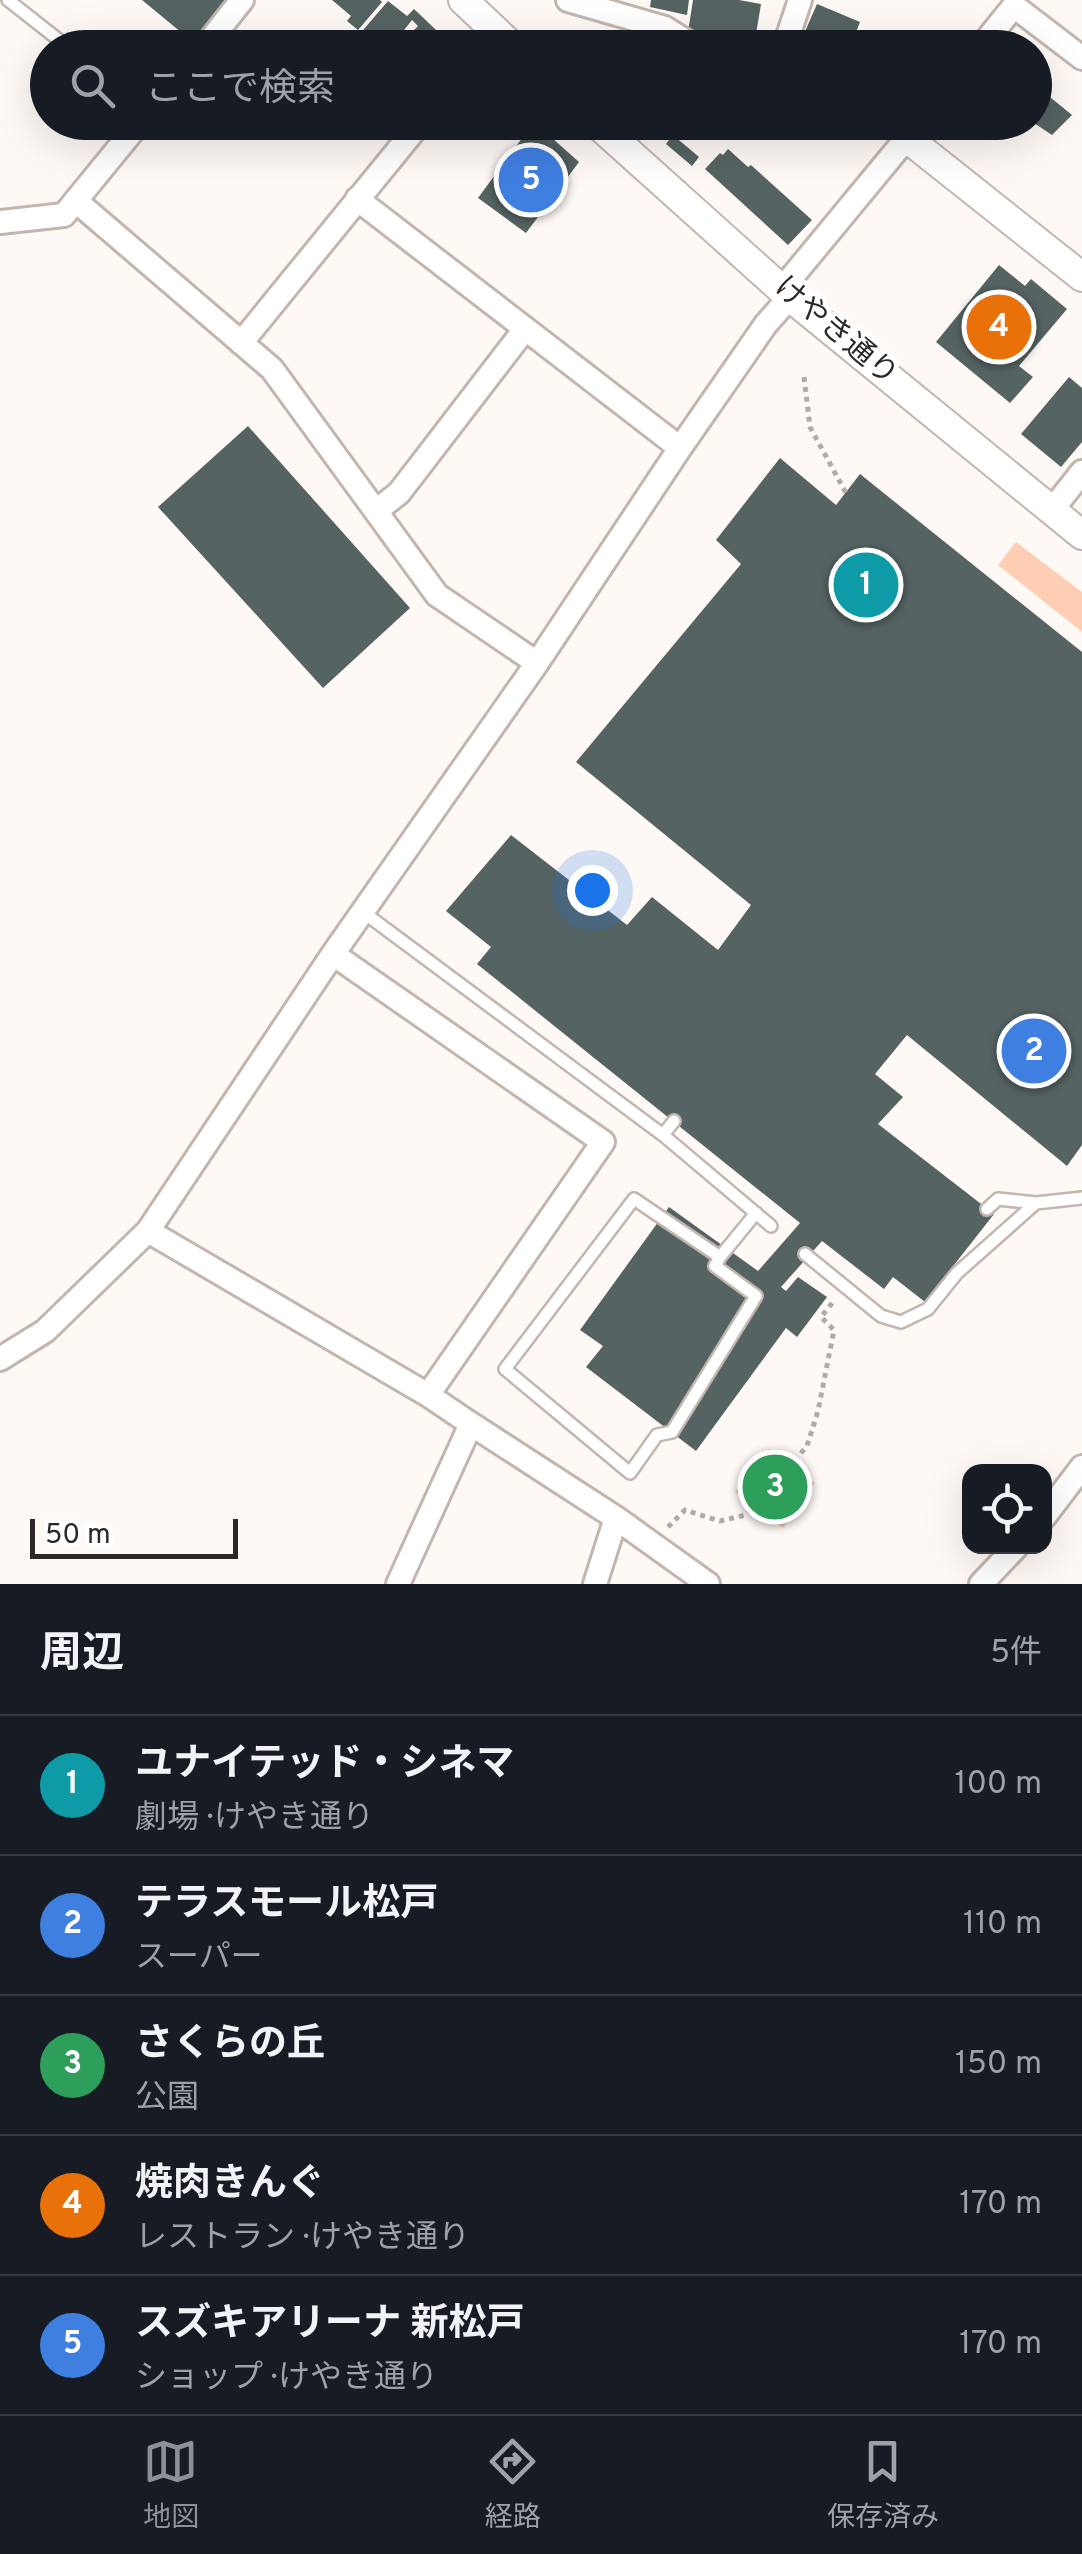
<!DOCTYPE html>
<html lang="ja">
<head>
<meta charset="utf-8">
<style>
	:root { --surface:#171b24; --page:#242831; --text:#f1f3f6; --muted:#9ea1a6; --line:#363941; --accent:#8c9099 }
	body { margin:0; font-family:Overpass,"Noto Sans JP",sans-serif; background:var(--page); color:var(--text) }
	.controls { position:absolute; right:30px; bottom:30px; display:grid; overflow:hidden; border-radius:20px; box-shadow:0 10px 40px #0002 }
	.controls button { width:90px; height:90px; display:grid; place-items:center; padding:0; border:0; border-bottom:2px solid var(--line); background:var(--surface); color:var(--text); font:50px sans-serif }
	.scale { position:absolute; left:30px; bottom:25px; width:208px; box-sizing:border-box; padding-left:10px; border:5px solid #2d2825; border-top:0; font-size:28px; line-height:35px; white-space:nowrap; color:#2d2825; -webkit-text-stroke:8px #fff; paint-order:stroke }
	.you { position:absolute; left:592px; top:890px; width:35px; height:35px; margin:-25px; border:8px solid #fff; border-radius:50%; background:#1a73e8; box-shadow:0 0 0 15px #1a73e833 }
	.badge { display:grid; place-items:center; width:65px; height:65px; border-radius:50%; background:var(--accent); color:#fff; font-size:32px; font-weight:700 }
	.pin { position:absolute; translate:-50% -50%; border:5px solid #fff; box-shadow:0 2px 10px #0006 }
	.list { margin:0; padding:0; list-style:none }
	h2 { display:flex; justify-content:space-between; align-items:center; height:130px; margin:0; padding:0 40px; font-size:42px }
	h2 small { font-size:32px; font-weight:400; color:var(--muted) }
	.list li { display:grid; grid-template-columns:65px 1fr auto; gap:30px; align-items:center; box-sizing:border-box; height:140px; padding:0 40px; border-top:2px solid var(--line) }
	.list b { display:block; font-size:38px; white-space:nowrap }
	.list p { margin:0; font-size:32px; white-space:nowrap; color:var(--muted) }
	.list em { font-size:32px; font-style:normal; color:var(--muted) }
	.icon { flex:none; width:55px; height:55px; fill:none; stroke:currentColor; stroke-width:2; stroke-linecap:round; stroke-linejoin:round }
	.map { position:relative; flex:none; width:1082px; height:1584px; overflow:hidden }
	.search { position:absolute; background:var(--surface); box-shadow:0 10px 40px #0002; left:30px; right:30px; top:30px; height:110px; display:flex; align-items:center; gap:25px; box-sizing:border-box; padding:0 35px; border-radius:55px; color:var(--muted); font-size:38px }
	.sheet { height:830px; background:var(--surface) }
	nav { display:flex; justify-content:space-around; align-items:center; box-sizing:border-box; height:140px; border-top:2px solid var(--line); background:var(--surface); font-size:28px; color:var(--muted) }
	nav a { display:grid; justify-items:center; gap:5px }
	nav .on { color:var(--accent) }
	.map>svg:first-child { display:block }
</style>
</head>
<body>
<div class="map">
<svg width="1082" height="1584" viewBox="0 0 1082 1584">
	<rect width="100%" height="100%" fill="#fff9f6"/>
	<path fill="#fdceb4" d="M1016,542L1082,592V632L998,565Z
		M769,1449L815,1483L783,1528L735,1492Z"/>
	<path fill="#556363" d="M142,0H228L193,42Z
		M332,0H380L382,2L358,30L347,21L351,16Z
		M651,0H689L687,15L650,7Z
		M693,0H739L761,4L755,40L738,37V43L688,32Z
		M388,1L407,16L414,9L455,48H429L412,32L418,26L412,20L390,48H365L362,45L365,41L358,36Z
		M817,4L860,22L850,47L840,42L837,48H829L803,36Z
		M1034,84L1072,115L1052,135L1034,123Z
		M534,122L579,162L526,233L478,198Z
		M673,135L699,157L692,166L666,144Z
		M728,149L748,167L751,165L812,220L788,245L705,169L720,153L723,155Z
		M999,265L1025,286L1031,279L1067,309L1019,366L1033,377L1010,403L936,342Z
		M1069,377L1082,388V442L1061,467L1021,434Z
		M248,426L410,608L323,688L158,507Z
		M780,458L836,505L860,474L1082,652V1145L1067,1166L907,1035L875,1074L903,1097L878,1124L994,1214L925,1302L893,1277L884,1289L822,1241L781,1287L786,1291L798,1277L827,1297L797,1337L786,1328L696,1451L586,1367L603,1346L580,1330L669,1207L758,1271L800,1223L477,964L491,947L446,911L511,835L627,925L652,897L718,950L751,905L576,762L741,564L716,540Z"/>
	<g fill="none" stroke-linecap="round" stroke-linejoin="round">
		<defs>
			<path id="service" d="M8,0L69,48
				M363,912L663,1135L771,1226
				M663,1135L674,1121
				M987,1209L998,1199L1036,1203
				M805,1254L881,1316L901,1322L928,1309L957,1273L1036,1203L1082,1198
				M720,1257L715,1266L756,1296L672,1432L657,1435L630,1473L505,1369L634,1199L720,1257L756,1213"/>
			<path id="minor" d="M568,0L665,28L697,48
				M204,48L242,0
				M483,48L497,31
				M784,48L800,0
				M980,48L1014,6L1082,58
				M357,199L680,448
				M76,201L272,369L437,595L537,663
				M0,222L64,215L140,122
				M782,289L920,122
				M241,343L421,122
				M1052,510L1082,472
				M376,511L399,493L525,329
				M333,954L603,1142L428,1395L471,1424L398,1584
				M148,1231L428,1395
				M0,1359L45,1331L148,1231L333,954L537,663L680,448L766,324L790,297
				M471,1424L616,1518L708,1584
				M1044,1517L1082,1467
				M595,1584L616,1518
				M981,1584L1017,1546"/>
			<path id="tertiary" d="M463,0L514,48
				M595,122L790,297L1082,535
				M907,138L1082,277"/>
		</defs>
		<use href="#service" stroke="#c3b6af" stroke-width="16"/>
		<use href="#minor" stroke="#c3b6af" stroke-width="28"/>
		<use href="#tertiary" stroke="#c3b6af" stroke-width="32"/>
		<path stroke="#b1aba8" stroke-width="5" stroke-dasharray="5 5" stroke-linecap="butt" d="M804,377L810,427L846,493
			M668,1527L685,1510L720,1521L746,1515L784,1473L807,1446L818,1411L834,1330L821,1317L833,1302"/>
		<use href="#service" stroke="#fff" stroke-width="11"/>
		<use href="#minor" stroke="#fff" stroke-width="22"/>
		<use href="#tertiary" stroke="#fff" stroke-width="28"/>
	</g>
	<g text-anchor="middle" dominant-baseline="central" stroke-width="10" stroke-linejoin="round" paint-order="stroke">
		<g font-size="30" fill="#2d2825" stroke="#fff">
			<text transform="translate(835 332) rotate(40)">けやき通り</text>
		</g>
	</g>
</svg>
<div class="controls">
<button><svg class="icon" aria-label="locate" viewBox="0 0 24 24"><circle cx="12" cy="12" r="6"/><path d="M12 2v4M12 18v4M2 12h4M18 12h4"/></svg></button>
</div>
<div class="scale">50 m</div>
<div class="you"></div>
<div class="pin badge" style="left:866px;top:585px;background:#0f9aa8">1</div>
<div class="pin badge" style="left:1034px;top:1051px;background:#3f7fe0">2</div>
<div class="pin badge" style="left:775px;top:1487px;background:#2e9e5b">3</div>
<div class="pin badge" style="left:999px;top:327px;background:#e8710a">4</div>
<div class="pin badge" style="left:531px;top:180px;background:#3f7fe0">5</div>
<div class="search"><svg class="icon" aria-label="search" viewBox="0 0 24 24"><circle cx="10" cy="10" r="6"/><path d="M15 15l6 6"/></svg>ここで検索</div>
</div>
<section class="sheet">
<h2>周辺<small>5件</small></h2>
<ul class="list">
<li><span class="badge" style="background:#0f9aa8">1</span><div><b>ユナイテッド・シネマ</b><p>劇場 · けやき通り</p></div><em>100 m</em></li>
<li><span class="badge" style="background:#3f7fe0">2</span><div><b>テラスモール松戸</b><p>スーパー</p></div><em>110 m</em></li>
<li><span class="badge" style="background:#2e9e5b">3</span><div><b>さくらの丘</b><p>公園</p></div><em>150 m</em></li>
<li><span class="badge" style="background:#e8710a">4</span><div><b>焼肉きんぐ</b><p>レストラン · けやき通り</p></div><em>170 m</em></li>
<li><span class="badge" style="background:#3f7fe0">5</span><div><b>スズキアリーナ 新松戸</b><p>ショップ · けやき通り</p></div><em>170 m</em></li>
</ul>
</section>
<nav>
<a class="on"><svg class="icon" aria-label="map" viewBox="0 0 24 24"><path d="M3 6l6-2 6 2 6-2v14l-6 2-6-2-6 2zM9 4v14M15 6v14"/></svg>地図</a>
<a><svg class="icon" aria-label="directions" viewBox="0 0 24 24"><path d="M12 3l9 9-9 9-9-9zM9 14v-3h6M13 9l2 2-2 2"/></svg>経路</a>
<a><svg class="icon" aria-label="saved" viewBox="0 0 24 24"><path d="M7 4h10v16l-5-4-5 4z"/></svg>保存済み</a>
</nav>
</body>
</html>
